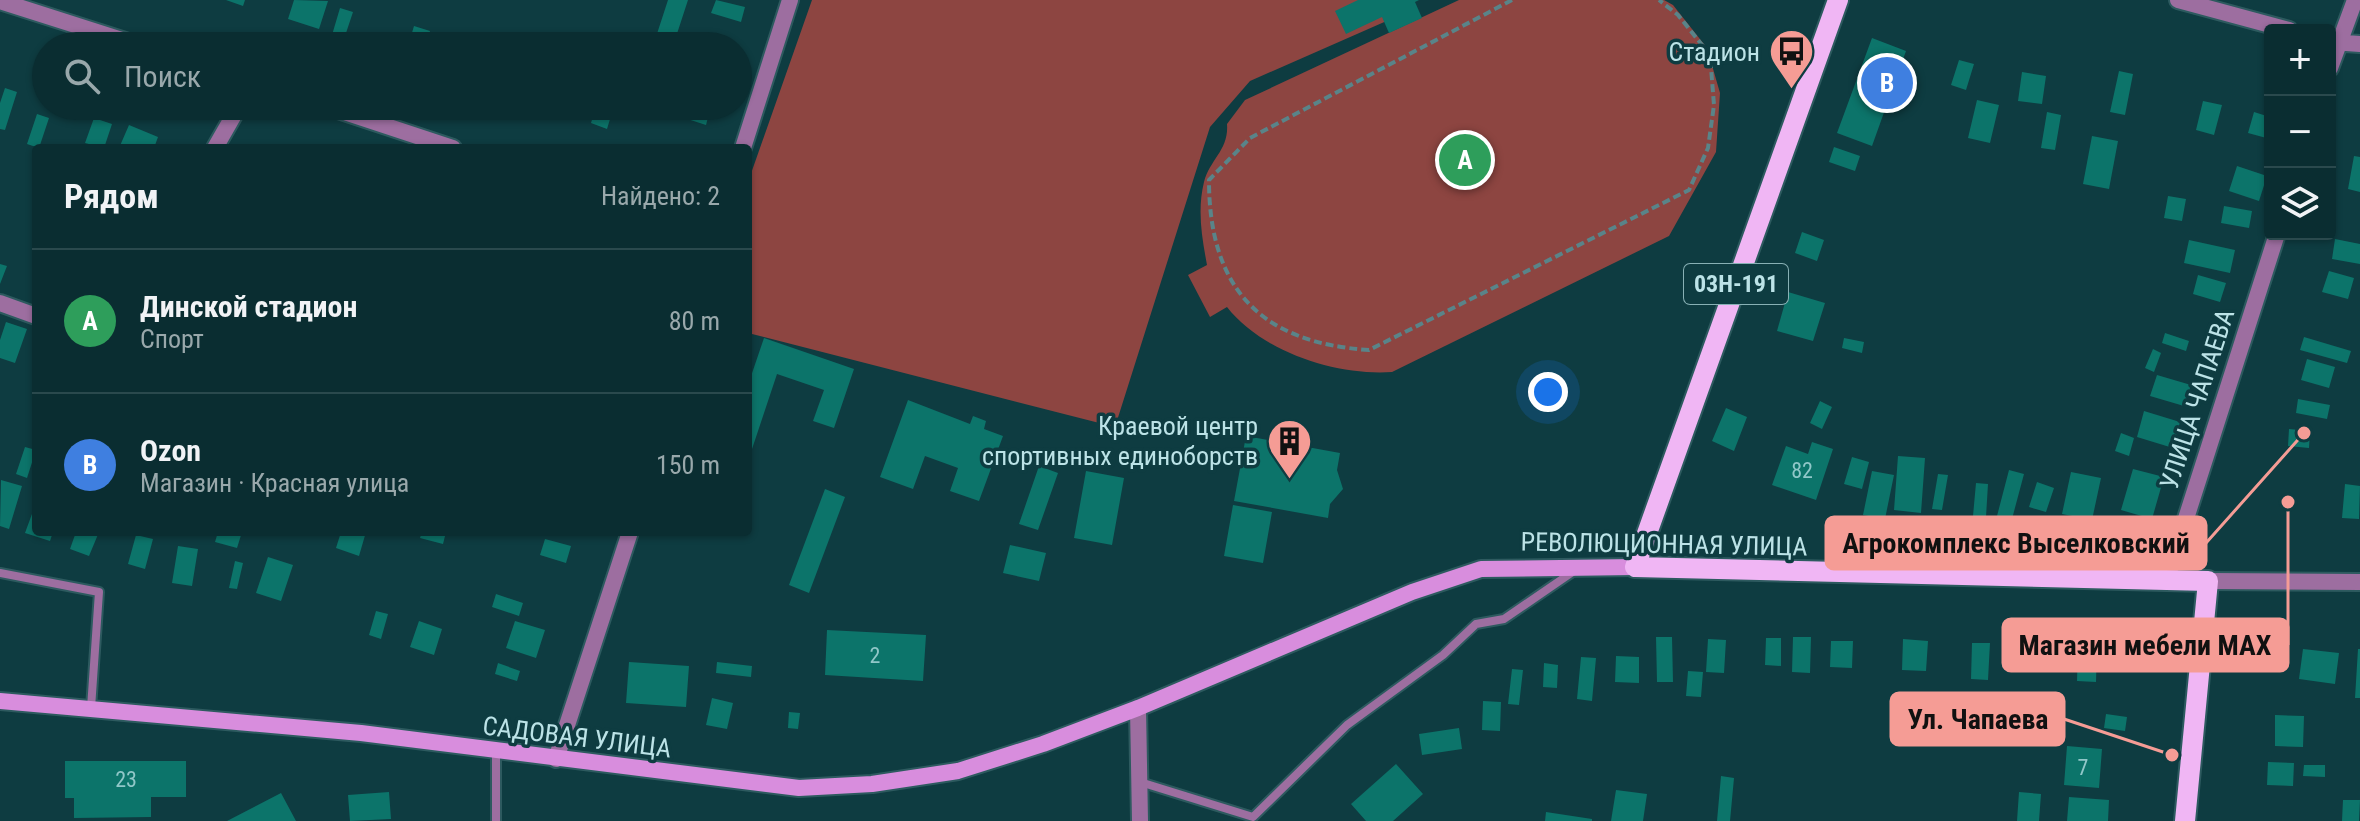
<!DOCTYPE html>
<html lang="ru">
<head>
<meta charset="utf-8">
<style>
	:root { --surface:#0a2d31; --page:#18393d; --text:#f1f3f6; --muted:#99a8ab; --line:#2a494d; --accent:#f59c95 }
	body { margin:0; font-family:"Roboto Condensed",sans-serif; background:var(--page); color:var(--text) }
	.controls { position:absolute; right:24px; top:24px; display:grid; overflow:hidden; border-radius:8px; box-shadow:0 2px 6px #0004 }
	.controls button { width:72px; height:72px; display:grid; place-items:center; padding:0; border:0; border-bottom:2px solid var(--line); background:var(--surface); color:var(--text); font:40px sans-serif }
	.you { position:absolute; left:1548px; top:392px; width:28px; height:28px; margin:-20px; border:6px solid #fff; border-radius:50%; background:#1a73e8; box-shadow:0 0 0 12px #1a73e833 }
	.badge { display:grid; place-items:center; width:52px; height:52px; border-radius:50%; background:var(--accent); color:#fff; font-size:26px; font-weight:700 }
	.pin { position:absolute; translate:-50% -50%; border:4px solid #fff; box-shadow:0 2px 8px #0006 }
	.list { margin:0; padding:0; list-style:none }
	h2 { display:flex; justify-content:space-between; align-items:center; height:104px; margin:0; padding:0 32px; font-size:34px }
	h2 small { font-size:26px; font-weight:400; color:var(--muted) }
	.list li { display:grid; grid-template-columns:52px 1fr auto; gap:24px; align-items:center; box-sizing:border-box; height:144px; padding:0 32px; border-top:2px solid var(--line) }
	.list b { display:block; font-size:30px; white-space:nowrap }
	.list p { margin:0; font-size:26px; white-space:nowrap; color:var(--muted) }
	.list em { font-size:26px; font-style:normal; color:var(--muted) }
	.icon { flex:none; width:44px; height:44px; fill:none; stroke:currentColor; stroke-width:2; stroke-linecap:round; stroke-linejoin:round }
	.map { position:relative; flex:none; width:2360px; height:821px; overflow:hidden }
	.search { position:absolute; background:var(--surface); box-shadow:0 2px 6px #0004; left:32px; top:32px; width:720px; height:88px; display:flex; align-items:center; gap:20px; box-sizing:border-box; padding:0 28px; border-radius:44px; color:var(--muted); font-size:30px }
	.panel { position:absolute; background:var(--surface); box-shadow:0 2px 6px #0004; left:32px; top:144px; width:720px; height:392px; border-radius:8px }
	.map>svg:first-child { display:block }
</style>
</head>
<body>
<div class="map">
<svg width="2360" height="821" viewBox="0 0 2360 821">
	<rect width="100%" height="100%" fill="#0e3c41"/>
	<path fill="#8d4541" d="M812,0H1401L1407,12L1250,81L1210,127L1115,427L748,333V182Z
		M1459,0H1664L1673,5L1707,48L1720,93L1716,152L1669,236L1392,372C1337,376 1262,352 1227,307L1210,317L1188,275L1207,265C1202,238 1197,210 1204,182C1210,159 1229,150 1227,124L1245,100Z"/>
	<path fill="#0c746a" d="M226,0H245L243,6Z
		M294,0L328,1L319,29L288,19Z
		M668,0H688L673,46H653Z
		M716,0L745,7L741,22L711,13Z
		M1358,0H1419L1415,2L1422,18L1389,33L1382,17L1346,34L1335,11Z
		M340,8L353,12L344,39L332,35Z
		M414,26L430,31L426,46H408Z
		M1872,38L1906,51L1872,146L1837,133Z
		M1959,60L1974,64L1966,90L1951,85Z
		M2119,71L2133,74L2125,115L2110,112Z
		M2022,72L2046,76L2042,104L2018,101Z
		M5,88L17,92L5,130L0,129V103Z
		M1977,100L1999,105L1990,143L1968,138Z
		M2203,101L2222,105L2214,135L2196,130Z
		M555,106H572L570,114L554,109Z
		M596,106H614L607,129L591,123Z
		M674,106H711L706,125L672,114Z
		M2047,112L2061,115L2055,150L2041,148Z
		M2254,112L2270,117V139L2248,133Z
		M37,114L49,118L39,148L27,144Z
		M94,118L112,124L104,148L85,143Z
		M129,125L158,137L154,148H119Z
		M2092,136L2118,141L2109,189L2083,184Z
		M1834,147L1860,156L1855,171L1829,162Z
		M2354,156L2360,157V192L2348,189Z
		M2237,166L2267,176L2259,201L2229,191Z
		M2168,196L2186,199L2182,221L2164,218Z
		M2224,206L2252,211L2249,228L2221,223Z
		M1802,232L1824,240L1817,261L1795,253Z
		M2335,239L2360,244V264L2332,259Z
		M2189,240L2235,250L2230,273L2184,263Z
		M0,264L7,266L0,284Z
		M2329,271L2354,278L2348,299L2322,292Z
		M2198,275L2226,283L2220,302L2193,294Z
		M1788,292L1825,303L1813,341L1777,331Z
		M6,322L27,329L15,363L0,358V340Z
		M2165,333L2189,341L2186,351L2162,343Z
		M2304,337L2351,351L2347,363L2300,350Z
		M764,338L854,369L834,428L813,421L824,390L777,374L749,458L748,385Z
		M1844,338L1864,342L1862,353L1842,348Z
		M2153,349L2161,353L2154,372L2145,368Z
		M2307,359L2335,367L2329,388L2301,380Z
		M2157,375L2191,385L2184,406L2150,396Z
		M2298,399L2330,405L2327,419L2296,413Z
		M908,400L970,424L973,416L986,421L984,429L1003,436L979,501L950,491L958,468L925,456L913,489L880,477Z
		M1820,401L1832,407L1822,429L1810,423Z
		M1726,408L1747,417L1734,451L1712,441Z
		M2144,411L2180,422L2173,448L2137,437Z
		M2289,429L2310,431L2309,448L2288,446Z
		M2121,433L2134,438L2129,456L2115,451Z
		M1246,436L1340,453L1337,470L1343,489L1330,504L1328,518L1234,501Z
		M1812,442L1833,449L1816,500L1772,485L1786,446L1808,454Z
		M25,447L36,450L27,478L16,474Z
		M1898,456L1925,458L1921,513L1894,510Z
		M1852,457L1869,462L1862,489L1844,484Z
		M1039,466L1058,473L1038,530L1019,524Z
		M2133,469L2164,477L2152,519L2121,510Z
		M2009,470L2024,474L2012,519L1997,516Z
		M1086,471L1124,478L1112,545L1074,538Z
		M1872,471L1894,475L1885,519L1863,515Z
		M2071,472L2101,478L2092,520L2062,514Z
		M1938,474L1948,475L1942,510L1932,509Z
		M1,480L22,486L9,529L0,526Z
		M2037,482L2054,488L2046,512L2029,507Z
		M1976,483L1988,484L1986,517L1973,516Z
		M2345,484L2360,486L2359,519L2342,518Z
		M825,489L845,497L809,593L789,585Z
		M36,503V532H53L50,541L25,533Z
		M1233,505L1272,512L1263,563L1224,556Z
		M76,532H99L89,556L70,549Z
		M218,532H242L237,548L215,542Z
		M341,532H366L359,556L336,548Z
		M422,532H446L443,544L420,538Z
		M136,535L153,539L145,569L128,564Z
		M545,539L571,546L566,563L540,555Z
		M1010,545L1046,553L1039,581L1003,573Z
		M178,546L198,549L192,586L172,583Z
		M268,557L293,565L281,601L256,593Z
		M235,561L243,563L237,589L229,588Z
		M496,594L523,603L519,616L492,607Z
		M376,611L388,614L381,639L369,635Z
		M419,621L442,629L434,655L410,647Z
		M515,621L545,630L536,658L506,648Z
		M827,630L926,635L923,681L825,675Z
		M1656,637H1672L1673,682H1657Z
		M1793,637H1811L1810,673L1792,672Z
		M1766,638H1781V666L1765,665Z
		M1708,639L1726,640L1724,673L1706,672Z
		M1903,639L1928,641L1926,671L1902,670Z
		M1831,641H1853L1852,668L1830,667Z
		M1972,643H1990L1988,680L1971,679Z
		M2078,645H2097L2096,682L2077,681Z
		M2303,649L2339,653L2335,684L2299,679Z
		M2358,649H2360V698H2355Z
		M1616,656L1639,657V683L1615,682Z
		M1581,657L1596,658L1592,701L1577,699Z
		M629,662L689,666L686,707L626,703Z
		M717,662L752,666L751,677L716,673Z
		M498,663L520,671L517,681L495,674Z
		M1544,663L1558,665L1557,688L1543,687Z
		M1512,669L1523,670L1519,705L1508,704Z
		M1688,671L1703,672L1701,697L1686,696Z
		M712,698L733,703L727,729L706,725Z
		M1483,701L1501,702L1500,731L1482,730Z
		M789,712L800,713L798,729L788,728Z
		M2106,714L2127,717L2125,731L2104,728Z
		M2275,715L2304,716L2303,747L2275,746Z
		M1459,728L1462,749L1422,755L1419,734Z
		M2067,746L2102,749L2099,788L2064,785Z
		M65,761H186V797H151V817L74,818V798H65Z
		M2268,762L2294,763L2293,786L2267,785Z
		M1396,764L1423,794L1393,821H1366L1351,804Z
		M2304,765H2325V777L2303,776Z
		M1721,776L1734,778L1730,821H1717Z
		M1616,790L1647,794L1643,821H1611Z
		M389,792L391,819L350,821L348,795Z
		M2019,792L2041,794L2039,821H2017Z
		M281,793L296,821H227Z
		M2069,797L2109,800L2108,821H2067Z
		M2343,800H2360L2359,821H2342Z
		M1546,812L1592,819V821H1545Z"/>
	<g fill="none" stroke-linecap="round" stroke-linejoin="round">
		<defs>
			<path id="lane" d="M0,573L99,592L91,708
				M1140,782L1253,817L1347,725L1443,655L1476,624L1504,619L1574,571
				M496,821V751"/>
			<path id="street" d="M2178,0L2289,30
				M0,1L141,46
				M2332,42L2360,44
				M2330,68L2355,0
				M326,106L453,148
				M215,148L239,106
				M743,148L790,0
				M0,303L36,316
				M2166,581L2277,234
				M2208,581L2360,582
				M1138,708L1140,821
				M556,759L630,532"/>
			<path id="secondary" d="M0,701L361,733L799,788L872,784L958,771L1043,744L1138,708L1412,592L1481,569L1635,567"/>
			<path id="primary" d="M1838,0L1635,567L2208,581L2185,821"/>
		</defs>
		<use href="#lane" stroke="#2d5a5f" stroke-width="12"/>
		<use href="#street" stroke="#2d5a5f" stroke-width="20"/>
		<use href="#secondary" stroke="#2d5a5f" stroke-width="20"/>
		<use href="#primary" stroke="#2d5a5f" stroke-width="24"/>
		<path stroke="#598489" stroke-width="4" stroke-dasharray="8 4" stroke-linecap="butt" d="M1512,0L1250,138L1209,180C1209,288 1260,343 1369,350L1689,190L1708,148L1714,105L1710,55L1678,15L1659,0"/>
		<use href="#lane" stroke="#9d6ea0" stroke-width="8"/>
		<use href="#street" stroke="#9d6ea0" stroke-width="16"/>
		<use href="#secondary" stroke="#d88ddd" stroke-width="16"/>
		<use href="#primary" stroke="#f0b6f4" stroke-width="20"/>
	</g>
	<defs>
		<symbol id="bus-pin" viewBox="-11 -11 22 30"><path d="M0 17L-7.5 6A9.5 9.5 0 1 1 7.5 6Z" fill="#f59c95" stroke="#0e3c41"/><path d="M-5-6H5V4H4V6H2V4H-2V6H-4V4H-5ZM-3.5-4V0h7V-4ZM-3.5 1.2v1.5H-2V1.2ZM2 1.2v1.5H3.5V1.2Z" fill="#111"/></symbol>
		<symbol id="building-pin" viewBox="-11 -11 22 30"><path d="M0 17L-7.5 6A9.5 9.5 0 1 1 7.5 6Z" fill="#f59c95" stroke="#0e3c41"/><path d="M-4-6H4V6H1V3H-1V6H-4ZM-2.5-4.3h1.7v1.8h-1.7ZM.8-4.3h1.7v1.8H.8ZM-2.5-1h1.7V.8h-1.7ZM.8-1h1.7V.8H.8Z" fill="#111"/></symbol>
	</defs>
	<g fill-rule="evenodd">
		<use href="#bus-pin" x="1766" y="26" width="51" height="69"/>
		<use href="#building-pin" x="1264" y="416" width="51" height="69"/>
	</g>
	<g text-anchor="middle" dominant-baseline="central" stroke-width="7" stroke-linejoin="round" paint-order="stroke">
		<g font-size="22" fill="#90c7c8">
			<text x="1802" y="470">82</text>
			<text x="875" y="655">2</text>
			<text x="2083" y="767">7</text>
			<text x="126" y="779">23</text>
		</g>
		<rect fill="#0e3c41" stroke="#88b1b5" stroke-width="2" x="1684" y="264" width="104" height="40" rx="6"/>
		<g font-size="24" font-weight="bold" fill="#bce3e7">
			<text x="1736" y="284">03Н-191</text>
		</g>
		<g font-size="26" fill="#bce3e7" stroke="#0e3c41" text-anchor="end">
			<text x="1760" y="52">Стадион</text>
			<text x="1258" y="426">Краевой центр<tspan x="1258" dy="30">спортивных единоборств</tspan></text>
		</g>
		<g font-size="26" fill="#bce3e7" stroke="#0e3c41">
			<text transform="translate(2197 399) rotate(-72)">УЛИЦА ЧАПАЕВА</text>
			<text transform="translate(1664 544) rotate(1)">РЕВОЛЮЦИОННАЯ УЛИЦА</text>
			<text transform="translate(577 737) rotate(7)">САДОВАЯ УЛИЦА</text>
		</g>
	</g>
	<path fill="none" stroke="#f59c95" stroke-width="3" d="M2304 433L2206 543M2288 502L2288 645M2172 755L2064 719"/>
	<g fill="#f59c95" stroke="#0e3c41" stroke-width="3">
		<circle cx="2304" cy="433" r="8"/>
		<circle cx="2288" cy="502" r="8"/>
		<circle cx="2172" cy="755" r="8"/>
	</g>
	<g fill="#f59c95" stroke="#f59c95" stroke-width="3">
		<rect x="1826" y="517" width="380" height="52" rx="8"/>
		<rect x="2003" y="619" width="285" height="52" rx="8"/>
		<rect x="1891" y="693" width="173" height="52" rx="8"/>
	</g>
	<g font-size="28" text-anchor="middle" font-weight="bold" fill="#111">
		<text x="2016" y="553">Агрокомплекс Выселковский</text>
		<text x="2145" y="655">Магазин мебели MAX</text>
		<text x="1978" y="729">Ул. Чапаева</text>
	</g>
</svg>
<div class="controls">
<button>+</button>
<button>−</button>
<button><svg class="icon" aria-label="layers" viewBox="0 0 24 24"><path d="M12 4l9 5-9 5-9-5zM3 14l9 5 9-5"/></svg></button>
</div>
<div class="you"></div>
<div class="pin badge" style="left:1465px;top:160px;background:#2e9e5b">A</div>
<div class="pin badge" style="left:1887px;top:83px;background:#3f7fe0">B</div>
<div class="search"><svg class="icon" aria-label="search" viewBox="0 0 24 24"><circle cx="10" cy="10" r="6"/><path d="M15 15l6 6"/></svg>Поиск</div>
<section class="panel">
<h2>Рядом<small>Найдено: 2</small></h2>
<ul class="list">
<li><span class="badge" style="background:#2e9e5b">A</span><div><b>Динской стадион</b><p>Спорт</p></div><em>80 m</em></li>
<li><span class="badge" style="background:#3f7fe0">B</span><div><b>Ozon</b><p>Магазин · Красная улица</p></div><em>150 m</em></li>
</ul>
</section>
</div>
</body>
</html>
